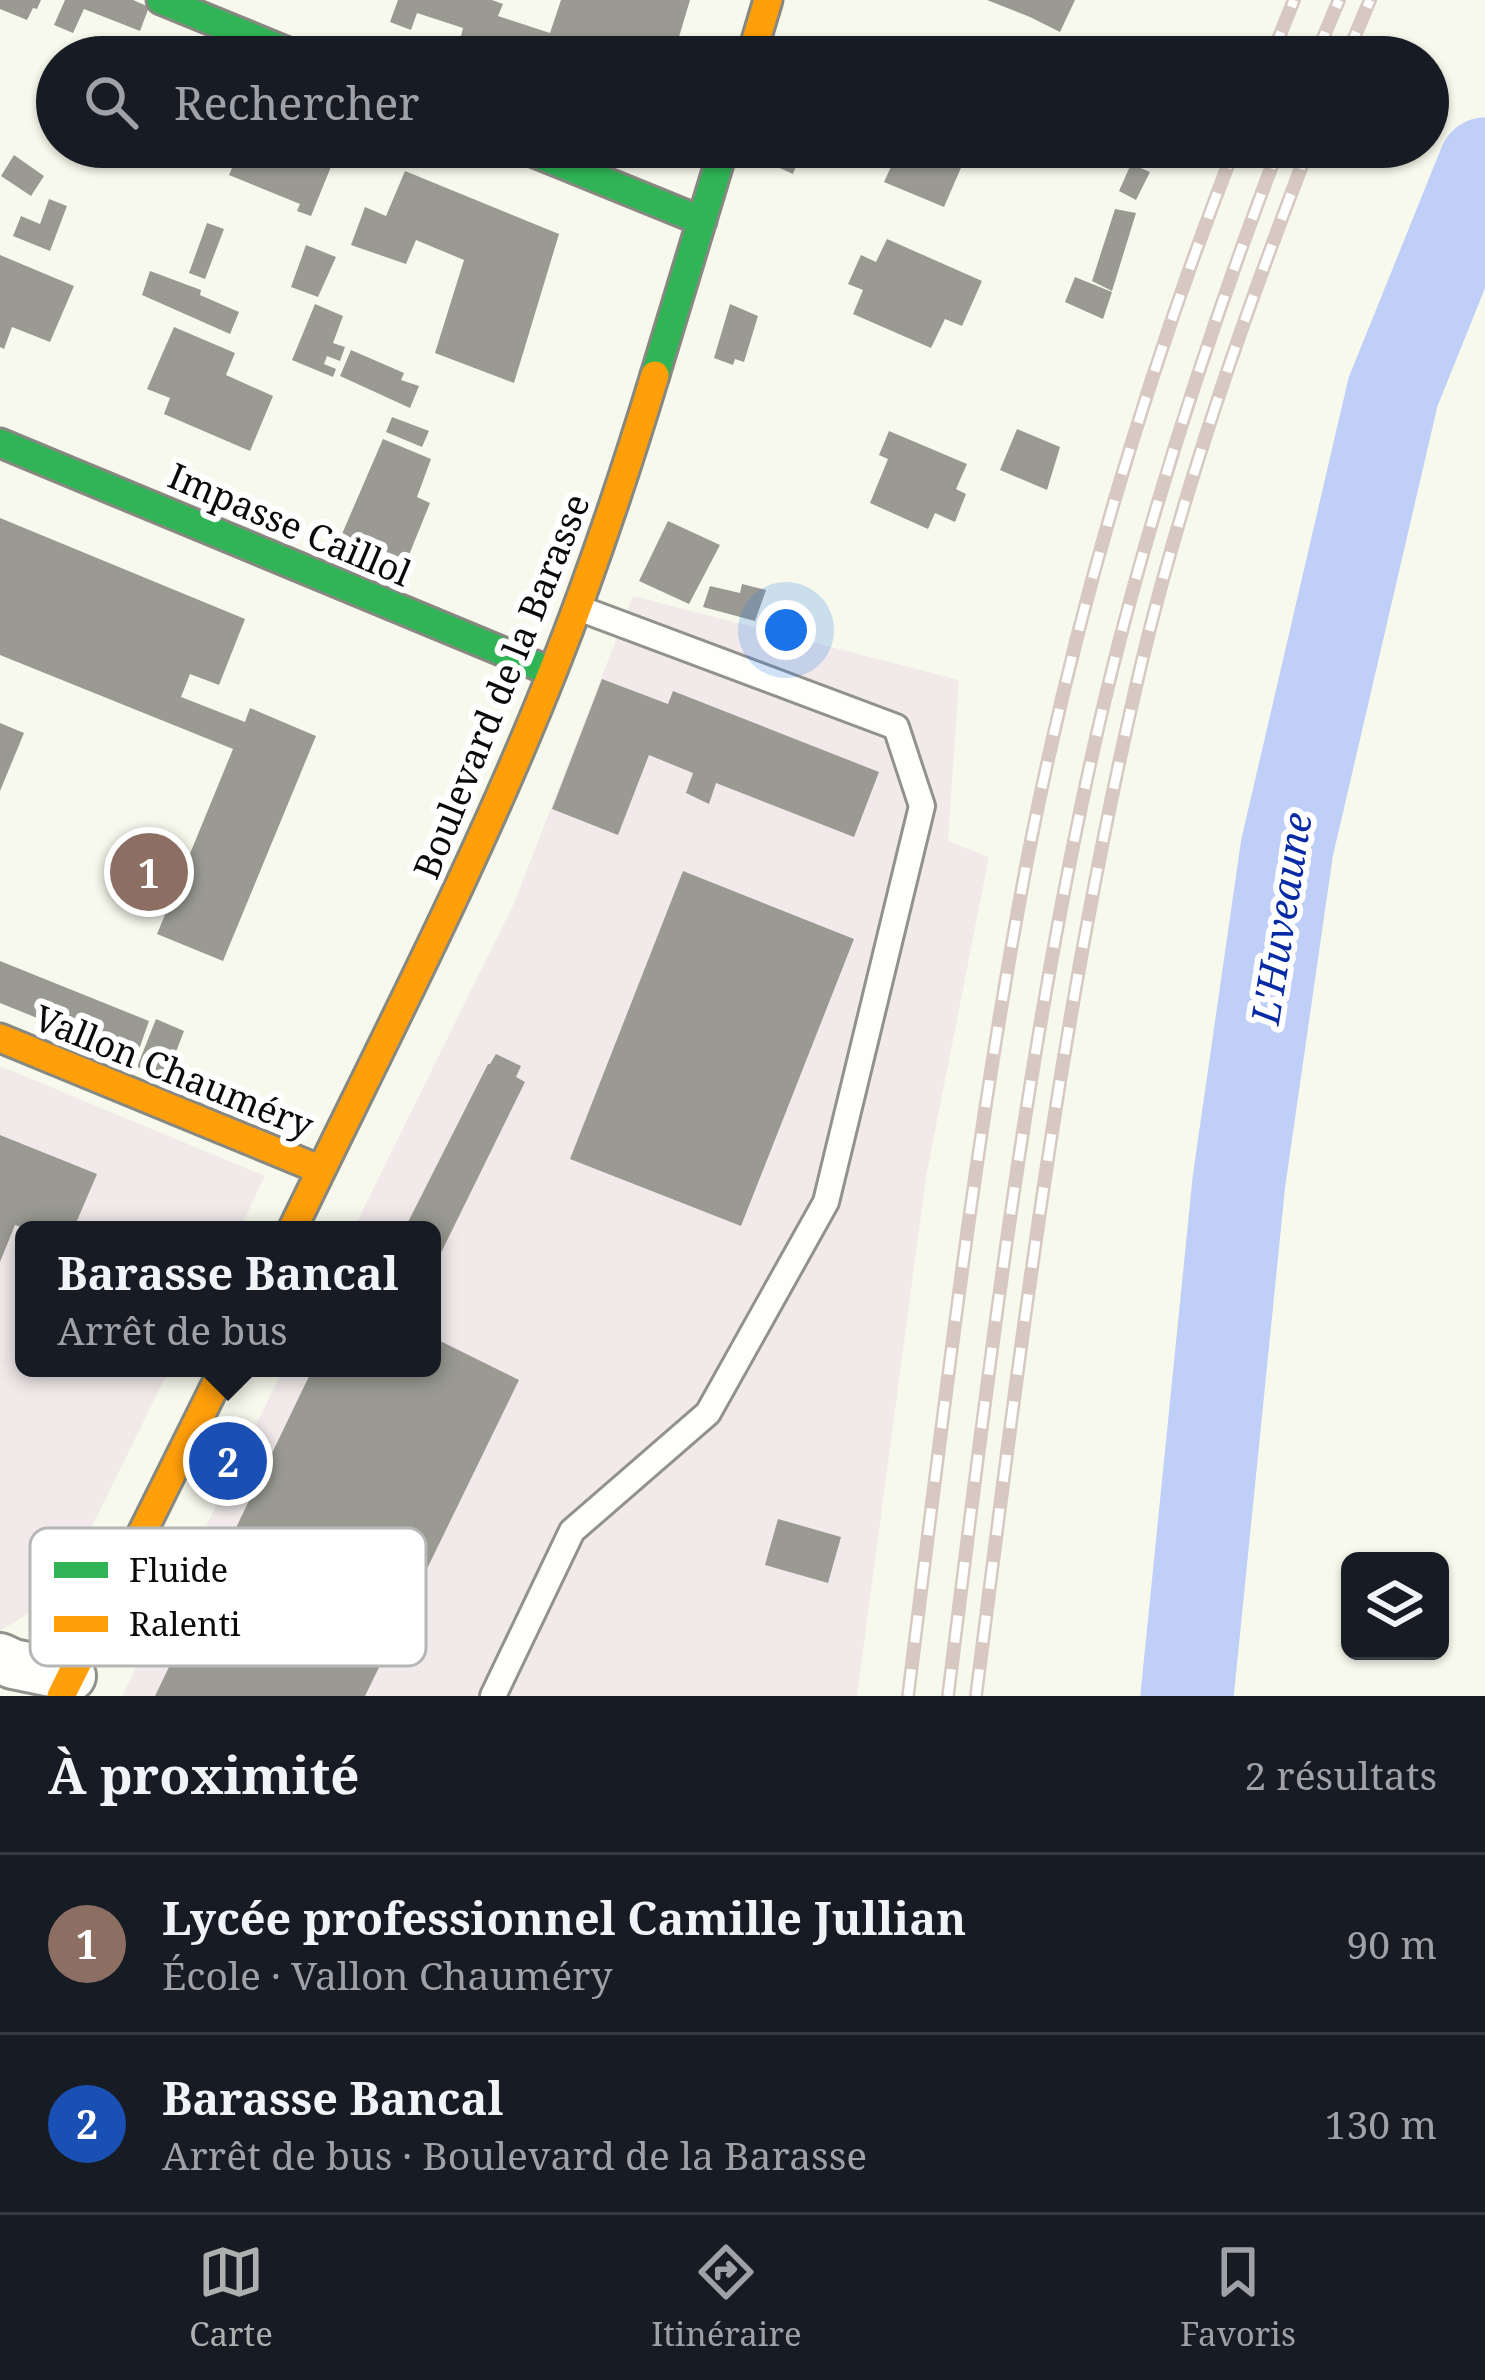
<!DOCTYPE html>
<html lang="fr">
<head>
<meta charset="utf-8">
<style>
	:root { --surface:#171b24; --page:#20242c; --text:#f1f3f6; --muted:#9ea1a6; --line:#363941; --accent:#aeb0af }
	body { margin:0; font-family:"Noto Serif",serif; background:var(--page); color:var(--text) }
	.controls { position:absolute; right:36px; bottom:36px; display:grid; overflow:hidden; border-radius:18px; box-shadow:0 3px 9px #0004 }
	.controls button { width:108px; height:108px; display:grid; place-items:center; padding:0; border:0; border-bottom:3px solid var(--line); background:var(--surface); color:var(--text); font:60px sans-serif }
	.you { position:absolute; left:786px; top:630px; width:42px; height:42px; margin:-30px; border:9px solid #fff; border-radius:50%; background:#1a73e8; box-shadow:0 0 0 18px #1a73e833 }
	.badge { display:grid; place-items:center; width:78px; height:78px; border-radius:50%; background:var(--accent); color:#fff; font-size:39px; font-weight:700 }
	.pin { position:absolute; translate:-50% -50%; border:6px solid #fff; box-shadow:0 3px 12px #0006 }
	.popup { position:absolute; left:15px; top:1221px; width:426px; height:156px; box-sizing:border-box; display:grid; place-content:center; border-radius:18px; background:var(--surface); filter:drop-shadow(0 3px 9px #0005); font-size:39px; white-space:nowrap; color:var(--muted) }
	.popup b { font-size:45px; color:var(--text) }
	.popup::after { content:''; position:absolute; left:50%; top:100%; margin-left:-24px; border:24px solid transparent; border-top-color:var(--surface) }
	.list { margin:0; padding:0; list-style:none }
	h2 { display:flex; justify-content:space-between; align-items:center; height:156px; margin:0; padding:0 48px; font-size:51px }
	h2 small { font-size:39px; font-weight:400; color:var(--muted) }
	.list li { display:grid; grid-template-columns:78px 1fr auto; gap:36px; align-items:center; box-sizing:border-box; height:180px; padding:0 48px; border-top:3px solid var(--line) }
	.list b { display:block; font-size:45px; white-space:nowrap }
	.list p { margin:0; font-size:39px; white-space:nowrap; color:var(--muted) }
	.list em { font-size:39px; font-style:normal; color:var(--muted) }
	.icon { flex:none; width:66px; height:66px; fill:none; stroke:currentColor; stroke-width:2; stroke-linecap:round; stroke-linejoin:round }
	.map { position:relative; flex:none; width:1485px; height:1696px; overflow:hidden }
	.search { position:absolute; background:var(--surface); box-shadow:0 3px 9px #0004; left:36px; right:36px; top:36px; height:132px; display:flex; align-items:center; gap:30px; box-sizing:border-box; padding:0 42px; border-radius:66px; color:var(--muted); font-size:45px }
	.sheet { height:516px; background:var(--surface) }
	nav { display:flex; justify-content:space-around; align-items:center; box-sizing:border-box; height:168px; border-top:3px solid var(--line); background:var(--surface); font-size:33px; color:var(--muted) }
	nav a { display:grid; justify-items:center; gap:6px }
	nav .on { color:var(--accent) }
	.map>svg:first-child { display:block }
</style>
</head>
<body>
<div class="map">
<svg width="1485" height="1696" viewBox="0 0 1485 1696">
	<rect width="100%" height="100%" fill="#f8f9ed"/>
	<path fill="#f1e9ea" d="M633,596L959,680L948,841L989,857L926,1177L857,1696H122L284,1368H432V1230H353L515,901Z
		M0,1066L265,1176L239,1230H24V1368H170L58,1595L0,1631Z"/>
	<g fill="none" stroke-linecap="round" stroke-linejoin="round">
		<path stroke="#bfcff8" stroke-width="93" d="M1187,1696L1239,1181L1287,848L1393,392L1485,164"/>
	</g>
	<path fill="#9a9a93" d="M0,0H41L37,9L33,8L27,20L0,9Z
		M65,0H133L149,7L140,31L84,9L73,33L54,25Z
		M398,0H492L503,4L498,16L550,33L561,0H690L673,57H472L477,44L460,40L463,28L417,13L411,30L390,22Z
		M987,0H1075L1060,32L1030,17Z
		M927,36L945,44L975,57H918Z
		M241,147H339L311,216L297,211L300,204L229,175Z
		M778,147H800L797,155L800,156L793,174L773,165Z
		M900,147H970L944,207L884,182Z
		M14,155L44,176L31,196L1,176Z
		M1131,164L1150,172L1136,200L1119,191Z
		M405,171L559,234L514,383L435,353L464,260L416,240L406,264L351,245L365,207L386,216Z
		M49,199L67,206L50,251L13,236L21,216L40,224Z
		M1115,209L1136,213L1112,291L1092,281Z
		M207,223L224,229L205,279L189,273Z
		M887,239L982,281L962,326L945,319L931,348L853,314L863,290L848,284L861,255L876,262Z
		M306,245L336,257L318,297L291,287Z
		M0,255L74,286L50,342L12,327L4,349L0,347Z
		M150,271L201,290L200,295L239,312L230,334L142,295Z
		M1075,277L1112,292L1103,319L1065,302Z
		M315,304L343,316L333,343L345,347L340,361L327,356L324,364L336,369L333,377L292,360Z
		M730,304L758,316L744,362L735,359L733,365L714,358Z
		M174,327L235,353L226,375L273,396L250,451L164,414L170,398L147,389Z
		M351,350L404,373L401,380L419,386L410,408L340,376Z
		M392,417L429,431L422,447L386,432Z
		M1017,429L1060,447L1047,490L1000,470Z
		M889,431L967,464L956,489L966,494L955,522L935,513L928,529L870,503L888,459L879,455Z
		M383,439L431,459L417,497L430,503L407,560L342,534Z
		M0,518L245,619L219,685L190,674L181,697L245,722L250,708L316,736L223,961L157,934L233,749L0,655Z
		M668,521L720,545L689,604L639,581Z
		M742,584L766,590L755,621L703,607L710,586L740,593Z
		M602,679L668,704L673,691L879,772L854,837L716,783L709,804L686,793L693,773L649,755L618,835L552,809Z
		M0,723L24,733L0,791Z
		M683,871L854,939L741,1226L570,1159Z
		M0,961L149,1021L136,1058L0,1003Z
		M156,1019L184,1031L166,1078L137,1067Z
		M496,1054L521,1066L516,1077L525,1082L432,1271V1230H404L488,1064H490Z
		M0,1135L97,1174L73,1230H29L15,1225L0,1262Z
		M432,1337L519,1380L365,1696H155L313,1368H432Z
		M778,1519L841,1537L828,1583L765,1565Z"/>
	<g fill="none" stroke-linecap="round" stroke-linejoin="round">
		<defs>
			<path id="lane" d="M493,1696L572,1531L708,1413L826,1202L922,806L896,727L581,609"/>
			<path id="street" d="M0,1658L13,1664L71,1676"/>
			<path id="fast" d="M161,0L300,57
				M520,147L702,221
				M655,375L724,147
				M0,443L552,672"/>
			<path id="slow" d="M751,57L768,0
				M0,1038L321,1170
				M292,1230C382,1044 478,860 554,668C592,572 625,474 655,375
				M61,1696L224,1368"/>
		</defs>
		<use href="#lane" stroke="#91928c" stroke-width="30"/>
		<use href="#street" stroke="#91928c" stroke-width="54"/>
		<use href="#fast" stroke="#888883" stroke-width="33"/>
		<use href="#slow" stroke="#888883" stroke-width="33"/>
		<use href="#lane" stroke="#fefefc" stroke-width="24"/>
		<use href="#street" stroke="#fefefc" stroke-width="48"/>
		<use href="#fast" stroke="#30b455" stroke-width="27"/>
		<use href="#slow" stroke="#ff9f0a" stroke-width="27"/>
		<defs>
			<path id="rail" d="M1271,57L1294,0
				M1315,57L1339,0
				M1346,57L1370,0
				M908,1696C943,1417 975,1137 1027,861C1074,617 1145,378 1235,147
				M948,1696C985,1399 1020,1100 1081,807C1127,582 1197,362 1279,147
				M976,1696C1020,1350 1061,1005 1141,665C1183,489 1244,316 1309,147"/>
		</defs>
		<use href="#rail" stroke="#d7c9c1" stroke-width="14"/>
		<use href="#rail" stroke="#fff" stroke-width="9" stroke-dasharray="27" stroke-linecap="butt"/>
	</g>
	<g text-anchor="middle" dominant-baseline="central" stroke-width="12" stroke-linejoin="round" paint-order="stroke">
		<g font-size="36" fill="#0a0a0a" stroke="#fff">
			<text transform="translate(290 524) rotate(23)">Impasse Caillol</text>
			<text transform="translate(501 686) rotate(-68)">Boulevard de la Barasse</text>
			<text transform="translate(174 1071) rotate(22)">Vallon Chauméry</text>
		</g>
		<g font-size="39" font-style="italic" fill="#092aa5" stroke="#fff">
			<text transform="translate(1280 918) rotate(-81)">L'Huveaune</text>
		</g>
	</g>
	<rect x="30" y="1528" width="396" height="138" rx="18" fill="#fff" stroke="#b6b6b6" stroke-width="3"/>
	<rect x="54" y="1562" width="54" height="16" fill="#30b455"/>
	<rect x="54" y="1616" width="54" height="16" fill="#ff9f0a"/>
	<g font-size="33" fill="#0a0a0a">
		<text x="129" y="1582">Fluide</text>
		<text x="129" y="1636">Ralenti</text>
	</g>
</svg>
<div class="controls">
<button><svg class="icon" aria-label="layers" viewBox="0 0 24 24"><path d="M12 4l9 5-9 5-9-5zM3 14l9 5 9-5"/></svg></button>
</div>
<div class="you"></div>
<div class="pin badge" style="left:149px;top:872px;background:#8d6e63">1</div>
<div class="pin badge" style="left:228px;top:1461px;background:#1a4fb4">2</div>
<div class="popup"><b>Barasse Bancal</b>Arrêt de bus</div>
<div class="search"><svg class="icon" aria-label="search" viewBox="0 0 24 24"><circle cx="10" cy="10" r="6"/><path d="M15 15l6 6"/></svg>Rechercher</div>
</div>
<section class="sheet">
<h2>À proximité<small>2 résultats</small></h2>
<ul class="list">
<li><span class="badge" style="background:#8d6e63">1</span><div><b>Lycée professionnel Camille Jullian</b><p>École · Vallon Chauméry</p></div><em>90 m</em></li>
<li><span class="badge" style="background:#1a4fb4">2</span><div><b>Barasse Bancal</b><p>Arrêt de bus · Boulevard de la Barasse</p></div><em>130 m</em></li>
</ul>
</section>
<nav>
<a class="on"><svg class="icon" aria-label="map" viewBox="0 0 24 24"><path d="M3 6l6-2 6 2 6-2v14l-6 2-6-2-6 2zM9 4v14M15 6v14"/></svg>Carte</a>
<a><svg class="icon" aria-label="directions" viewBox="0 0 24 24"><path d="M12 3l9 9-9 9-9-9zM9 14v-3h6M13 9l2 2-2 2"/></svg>Itinéraire</a>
<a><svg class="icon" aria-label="saved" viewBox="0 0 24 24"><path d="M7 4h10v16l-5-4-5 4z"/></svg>Favoris</a>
</nav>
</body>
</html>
